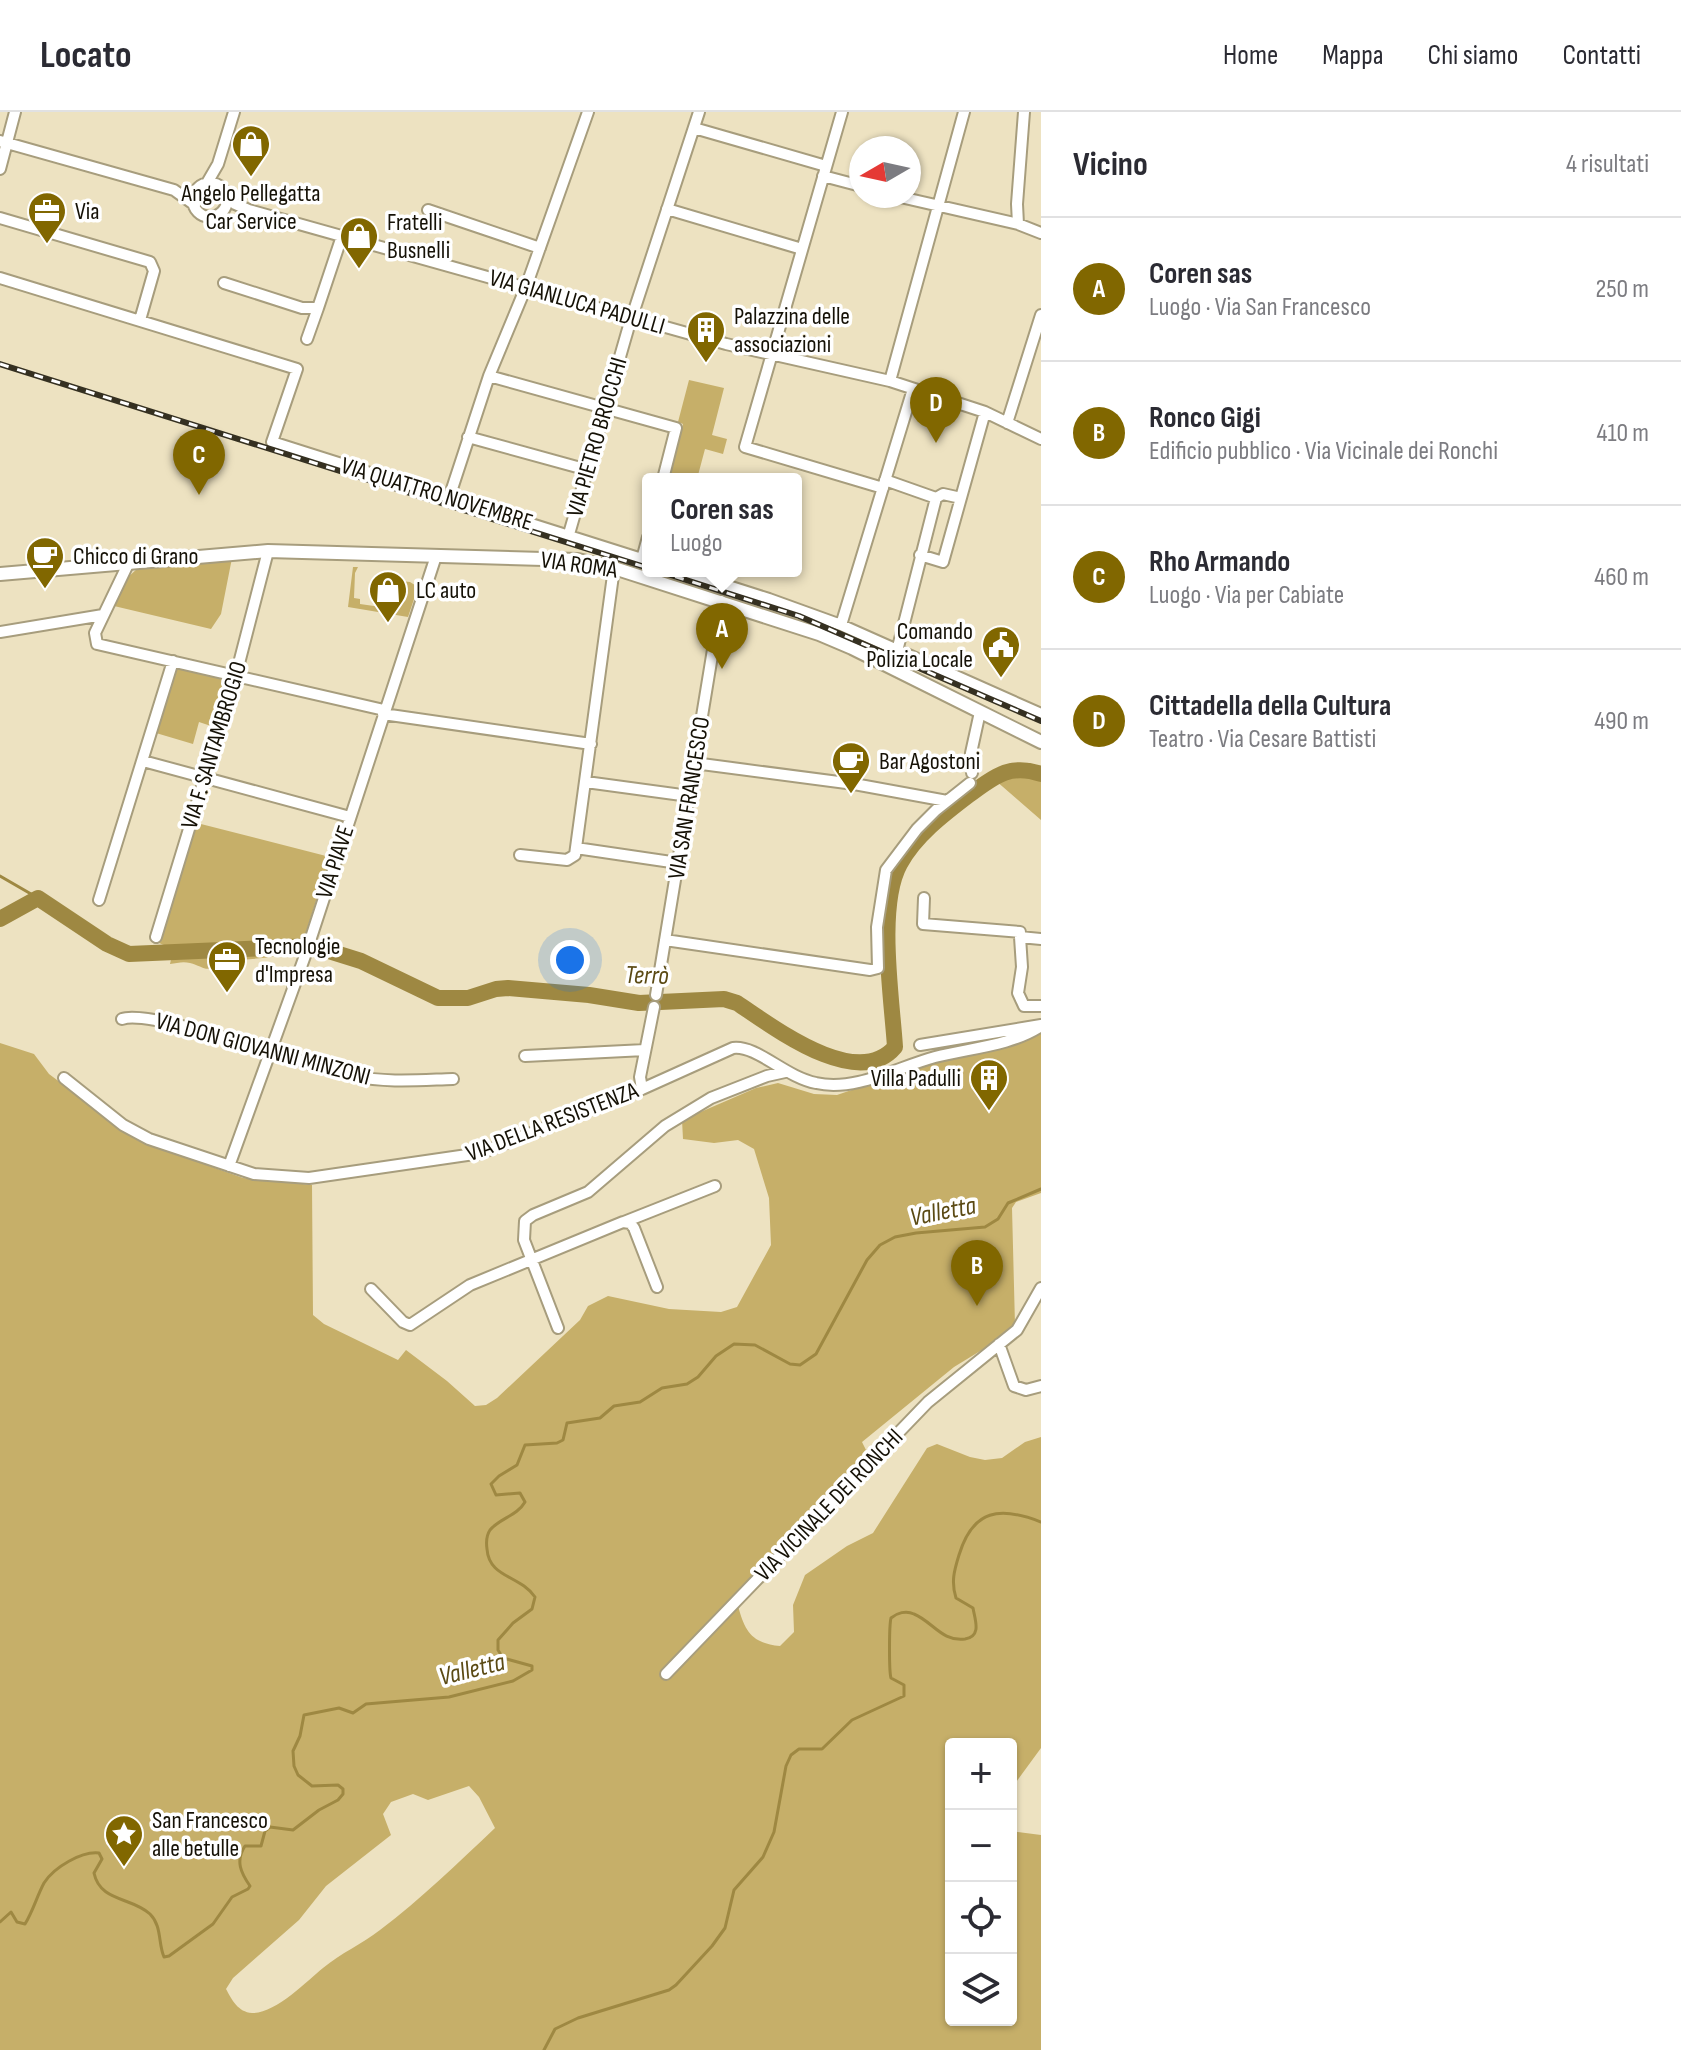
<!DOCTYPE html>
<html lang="it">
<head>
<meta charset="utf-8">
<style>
	:root { --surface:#fff; --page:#f2f2f3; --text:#2b2b33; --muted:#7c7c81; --line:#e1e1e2; --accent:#816700 }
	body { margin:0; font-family:"Sofia Sans Condensed",sans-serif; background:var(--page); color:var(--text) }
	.controls { position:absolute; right:24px; bottom:24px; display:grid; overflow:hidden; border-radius:8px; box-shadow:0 2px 6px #0004 }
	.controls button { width:72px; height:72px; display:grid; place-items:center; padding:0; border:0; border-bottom:2px solid var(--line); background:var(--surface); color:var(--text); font:40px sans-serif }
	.compass { position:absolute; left:849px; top:24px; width:72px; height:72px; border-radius:50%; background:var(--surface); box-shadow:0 2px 6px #0004; rotate:261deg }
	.you { position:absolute; left:570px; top:848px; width:28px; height:28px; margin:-20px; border:6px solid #fff; border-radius:50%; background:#1a73e8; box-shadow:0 0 0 12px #1a73e833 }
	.badge { display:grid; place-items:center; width:52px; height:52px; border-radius:50%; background:var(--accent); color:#fff; font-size:26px; font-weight:700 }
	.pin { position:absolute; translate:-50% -66px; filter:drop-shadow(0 2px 4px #0008) }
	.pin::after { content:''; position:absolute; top:42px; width:28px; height:24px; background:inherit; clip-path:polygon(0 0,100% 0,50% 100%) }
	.popup { position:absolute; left:642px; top:361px; width:160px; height:104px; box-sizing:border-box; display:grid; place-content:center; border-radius:8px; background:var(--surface); filter:drop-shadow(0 2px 6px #0005); font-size:26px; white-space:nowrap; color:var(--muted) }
	.popup b { font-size:30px; color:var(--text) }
	.popup::after { content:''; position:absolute; left:50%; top:100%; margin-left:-16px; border:16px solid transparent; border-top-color:var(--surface) }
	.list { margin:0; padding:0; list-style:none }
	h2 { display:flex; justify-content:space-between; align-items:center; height:104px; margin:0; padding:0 32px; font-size:34px }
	h2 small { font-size:26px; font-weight:400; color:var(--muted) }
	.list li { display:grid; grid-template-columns:52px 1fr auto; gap:24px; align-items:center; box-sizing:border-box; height:144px; padding:0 32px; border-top:2px solid var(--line) }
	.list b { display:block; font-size:30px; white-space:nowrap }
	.list p { margin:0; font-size:26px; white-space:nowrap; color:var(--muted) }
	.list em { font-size:26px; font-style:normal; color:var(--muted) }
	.icon { flex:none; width:44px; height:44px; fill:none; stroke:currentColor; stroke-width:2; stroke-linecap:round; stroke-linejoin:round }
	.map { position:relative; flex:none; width:1041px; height:1938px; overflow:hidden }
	header { display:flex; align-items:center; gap:48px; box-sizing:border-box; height:112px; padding:0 40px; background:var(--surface); border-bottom:2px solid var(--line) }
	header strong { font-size:38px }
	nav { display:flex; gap:44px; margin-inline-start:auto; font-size:28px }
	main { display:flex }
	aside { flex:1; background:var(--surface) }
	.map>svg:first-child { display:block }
</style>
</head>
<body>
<header>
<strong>Locato</strong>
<nav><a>Home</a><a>Mappa</a><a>Chi siamo</a><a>Contatti</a></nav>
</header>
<main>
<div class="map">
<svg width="1041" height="1938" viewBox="0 0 1041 1938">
	<rect width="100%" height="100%" fill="#ede2c1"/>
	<path fill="#c6af69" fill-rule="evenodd" d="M689,268L724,276L712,323L727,327L723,342L705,337L697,367H667L683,312L678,310Z
		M232,446L221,502L211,517L114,494L126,467L138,456Z
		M353,455H358L355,461L354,486L360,487V492L388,496L390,468L410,470L418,475L408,505L348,495Z
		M176,553L228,568L214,615L199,610L193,632L156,621Z
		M1022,660L1041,663V708L995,668Z
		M197,711L330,745L302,833L216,832C191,833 186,843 159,831Z
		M294,837C274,849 243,846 219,850C208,863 203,854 190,851C183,849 177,851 170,852L172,843L237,838Z
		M1041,920V1081L1016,1090L1012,1096L1015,1213L990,1233L954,1255L862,1330L869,1344C861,1366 850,1379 832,1393L738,1494C745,1519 751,1531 780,1534L794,1520L793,1493L805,1463L847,1434L873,1421L927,1336L937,1332L970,1345L985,1348L1002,1346L1025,1330L1041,1325V1636L1011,1677V1632H951V1908H1011V1719L1041,1723V1938H0V931L34,942L49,962L137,1028L243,1066L312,1073L313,1203L324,1212L398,1248L406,1238L447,1269L475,1294L486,1293L497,1286L580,1208L588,1194L608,1184L669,1197L721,1200L737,1195L771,1133L769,1086L754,1037L738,1028L714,1031L683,1027L682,1008L756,976L778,971L814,982L837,983L942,947L1024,929ZM469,1674L479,1685L495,1716C458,1751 421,1787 380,1818C362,1832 341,1841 323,1856C307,1869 275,1902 252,1901C238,1900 232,1888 226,1877L233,1866L299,1808L326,1774L391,1723L383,1702L391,1690L413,1682L428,1688Z"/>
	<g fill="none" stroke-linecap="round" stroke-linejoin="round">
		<path stroke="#9e8842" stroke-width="3" d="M0,764L38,786
			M0,1810L11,1800L17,1810L25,1812C33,1799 37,1784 44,1771C54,1755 82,1739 99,1741L102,1747L94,1761C100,1790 132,1785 150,1802C162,1814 158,1831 164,1845L169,1844L213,1812L232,1785L248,1777L250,1774C241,1761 235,1749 245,1734H261L265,1719L270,1715L293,1718L319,1698L338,1688L343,1682V1677L338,1673L312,1674L298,1663L294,1654L293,1639L300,1624L304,1603L339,1596L353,1601L366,1592L449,1585L513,1569L532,1558V1554L503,1546L498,1538V1528L513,1511L532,1497L535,1485C520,1463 489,1466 487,1437C486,1430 486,1424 490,1418C500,1406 517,1404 525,1390L520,1381L496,1383L491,1372L499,1364L517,1353L525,1333L557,1331L563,1328L567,1311L600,1306L614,1294L640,1290L662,1276L687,1272L698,1265L716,1244L734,1232L755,1233L790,1252L800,1253L816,1242L867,1148L880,1133L895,1125L916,1121L985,1115L998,1107L1008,1091L1041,1077
			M544,1938L555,1917L578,1906L669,1878L676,1873L712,1834L725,1816L734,1778L763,1745L774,1720L786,1654L791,1643L799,1637H822L852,1608L904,1584V1573L891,1566C889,1560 889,1514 891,1506C897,1501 906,1498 914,1502C933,1510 942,1530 965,1527C982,1524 975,1508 973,1496L956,1486C951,1470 954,1459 959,1443C973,1397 1000,1394 1041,1410"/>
		<path stroke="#9e8842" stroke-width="16" d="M0,807L38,786L107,832L129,842L313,834L361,849L438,886H468L496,877L508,876L589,883L639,891L724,887L737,891C772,914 857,980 895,935C892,887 877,794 900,752C915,724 944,702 969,683C994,665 1009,651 1041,662"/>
		<defs>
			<path id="minor" d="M842,0L745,335L883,376
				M694,16L826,54
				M0,29L174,78L195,93
				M0,57L15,0
				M823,64L861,74
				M207,71L218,52L234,0
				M193 88a17 17 0 1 1 34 0a17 17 0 1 1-34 0Z
				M896,84L1018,112L1041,121
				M227,85L235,92L249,98L726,232L890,269L985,300L1041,327
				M667,97L802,137
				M428,98L540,136
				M0,106L150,150L154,159L140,208
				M1018,112L1017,92L1024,0
				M0,166L297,257L272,330L648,449
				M224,171L302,196H318L342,124
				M307,227L318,196
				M489,264L676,316L663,367
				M890,269L964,0
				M1007,311L1041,203
				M468,325L588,358
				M885,368L936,386
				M449,386L489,264L526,175L588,0
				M569,422L628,217L699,0
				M920,443L943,450L985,300
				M642,447L648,425
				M129,450L95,521L97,532L384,598
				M681,459L769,487L841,513L1041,602
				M841,513L913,277
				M0,520L103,503
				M897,539L936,386L943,382L961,386
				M383,602L591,632
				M143,649L350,705
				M694,651L854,672L947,689
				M972,661L971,641L980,600
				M586,670L689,684
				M576,736L678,751
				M520,743L567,748L575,743L614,456
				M924,786L923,812L1020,820V825
				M99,788L173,549
				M156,825L236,563L268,439
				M1020,825L1022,855L1018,881L1024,894H1041
				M1020,825L1041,827
				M665,828L870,858L878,856L877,815L886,758L917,717L936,698L970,671
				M656,883L721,489
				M122,907C152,896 310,955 354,964C386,971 420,968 453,967
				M920,933L1041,913
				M525,944L645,938
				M64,966L123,1013L149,1027L254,1062L309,1066L481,1041L642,977L733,936C757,933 785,965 816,971C855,980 898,955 935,945C970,936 1011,934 1041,914
				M642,977L640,965L654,895
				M229,1054L306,841L436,444
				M624,1110L715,1074
				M371,1177L403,1210L410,1213L470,1173L623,1110L630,1111L634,1116L657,1175
				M558,1216L524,1128L525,1109L533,1103L588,1080L665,1014L711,986L767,964L785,960
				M999,1232L1014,1274L1026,1278L1041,1274
				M666,1562L928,1290L1017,1218L1041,1176"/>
			<path id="tertiary" d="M0,462L268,439L578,448L614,456L819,522L852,536L1041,630"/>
		</defs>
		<use href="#minor" stroke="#a79d7d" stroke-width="14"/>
		<use href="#tertiary" stroke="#a79d7d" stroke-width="16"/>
		<use href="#minor" stroke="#fff" stroke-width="10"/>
		<use href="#tertiary" stroke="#fff" stroke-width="12"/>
		<defs>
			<path id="rail" d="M0,252L648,456
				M658,459L799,504L1041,609"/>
		</defs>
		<use href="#rail" stroke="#353021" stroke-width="6"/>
		<use href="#rail" stroke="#fff" stroke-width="3" stroke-dasharray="9" stroke-linecap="butt"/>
	</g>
	<defs>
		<symbol id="shop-pin" viewBox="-11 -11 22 30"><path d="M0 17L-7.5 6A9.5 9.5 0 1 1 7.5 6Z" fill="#816700" stroke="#fff"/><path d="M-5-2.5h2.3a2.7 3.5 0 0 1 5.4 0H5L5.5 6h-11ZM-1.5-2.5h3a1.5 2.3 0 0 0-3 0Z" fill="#fff"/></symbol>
		<symbol id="office-pin" viewBox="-11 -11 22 30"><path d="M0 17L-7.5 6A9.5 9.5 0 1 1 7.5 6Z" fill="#816700" stroke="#fff"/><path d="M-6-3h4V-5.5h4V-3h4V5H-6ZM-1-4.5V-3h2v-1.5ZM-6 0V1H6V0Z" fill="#fff"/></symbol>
		<symbol id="building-pin" viewBox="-11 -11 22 30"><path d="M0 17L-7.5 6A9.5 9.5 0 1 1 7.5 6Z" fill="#816700" stroke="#fff"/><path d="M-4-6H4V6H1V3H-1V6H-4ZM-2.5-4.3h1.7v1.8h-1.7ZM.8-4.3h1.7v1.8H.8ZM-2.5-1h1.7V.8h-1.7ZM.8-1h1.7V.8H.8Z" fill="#fff"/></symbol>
		<symbol id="cafe-pin" viewBox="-11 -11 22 30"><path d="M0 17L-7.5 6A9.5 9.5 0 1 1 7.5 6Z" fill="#816700" stroke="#fff"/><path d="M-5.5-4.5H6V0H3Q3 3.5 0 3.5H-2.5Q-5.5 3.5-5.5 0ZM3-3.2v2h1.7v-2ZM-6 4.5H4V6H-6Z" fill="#fff"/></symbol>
		<symbol id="civic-pin" viewBox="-11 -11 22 30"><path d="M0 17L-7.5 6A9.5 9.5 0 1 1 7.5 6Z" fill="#816700" stroke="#fff"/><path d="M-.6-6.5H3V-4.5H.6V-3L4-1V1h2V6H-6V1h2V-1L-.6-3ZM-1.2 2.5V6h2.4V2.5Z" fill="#fff"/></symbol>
		<symbol id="sight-pin" viewBox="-11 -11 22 30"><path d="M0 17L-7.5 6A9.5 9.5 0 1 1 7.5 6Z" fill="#816700" stroke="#fff"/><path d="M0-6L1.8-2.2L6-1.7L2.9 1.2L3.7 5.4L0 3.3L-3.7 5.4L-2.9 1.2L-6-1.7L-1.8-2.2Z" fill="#fff"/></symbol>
	</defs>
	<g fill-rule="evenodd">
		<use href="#shop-pin" x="229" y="10" width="44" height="60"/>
		<use href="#office-pin" x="25" y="77" width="44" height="60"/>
		<use href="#shop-pin" x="337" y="102" width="44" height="60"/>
		<use href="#building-pin" x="684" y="196" width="44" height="60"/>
		<use href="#cafe-pin" x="23" y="422" width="44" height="60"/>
		<use href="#shop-pin" x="366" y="456" width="44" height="60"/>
		<use href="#civic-pin" x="979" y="511" width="44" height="60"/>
		<use href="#cafe-pin" x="829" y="627" width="44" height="60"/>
		<use href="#office-pin" x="205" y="826" width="44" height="60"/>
		<use href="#building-pin" x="967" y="944" width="44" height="60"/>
		<use href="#sight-pin" x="102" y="1700" width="44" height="60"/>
	</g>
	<g text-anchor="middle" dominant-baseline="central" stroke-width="7" stroke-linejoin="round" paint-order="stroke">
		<g font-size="24" fill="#151106" stroke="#fff" text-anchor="start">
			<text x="251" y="81" text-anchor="middle">Angelo Pellegatta<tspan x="251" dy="28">Car Service</tspan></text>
			<text x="75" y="99">Via</text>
			<text x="387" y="110">Fratelli<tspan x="387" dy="28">Busnelli</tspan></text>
			<text x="734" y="204">Palazzina delle<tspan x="734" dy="28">associazioni</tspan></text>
			<text x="73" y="444">Chicco di Grano</text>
			<text x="416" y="478">LC auto</text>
			<text x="973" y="519" text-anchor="end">Comando<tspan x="973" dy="28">Polizia Locale</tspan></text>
			<text x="879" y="649">Bar Agostoni</text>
			<text x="255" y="834">Tecnologie<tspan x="255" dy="28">d'Impresa</tspan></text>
			<text x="961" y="966" text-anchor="end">Villa Padulli</text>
			<text x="152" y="1708">San Francesco<tspan x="152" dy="28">alle betulle</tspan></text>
		</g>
		<g font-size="24" fill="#151106" stroke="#fff">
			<text transform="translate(577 190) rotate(16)">VIA GIANLUCA PADULLI</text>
			<text transform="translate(597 325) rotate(-74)">VIA PIETRO BROCCHI</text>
			<text transform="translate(437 382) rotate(17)">VIA QUATTRO NOVEMBRE</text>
			<text transform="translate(579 453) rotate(8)">VIA ROMA</text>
			<text transform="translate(214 633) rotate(-73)">VIA F. SANTAMBROGIO</text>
			<text transform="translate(689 686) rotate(-81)">VIA SAN FRANCESCO</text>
			<text transform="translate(335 750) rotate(-72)">VIA PIAVE</text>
			<text transform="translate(263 937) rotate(15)">VIA DON GIOVANNI MINZONI</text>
			<text transform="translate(552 1010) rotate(-21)">VIA DELLA RESISTENZA</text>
			<text transform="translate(829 1393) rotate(-46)">VIA VICINALE DEI RONCHI</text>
		</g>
		<g font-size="26" font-style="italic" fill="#5b4a14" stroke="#fff">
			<text transform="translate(647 864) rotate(1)">Terrò</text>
			<text transform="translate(943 1100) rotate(-11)">Valletta</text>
			<text transform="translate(472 1558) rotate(-14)">Valletta</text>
		</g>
	</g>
</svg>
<div class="controls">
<button>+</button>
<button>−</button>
<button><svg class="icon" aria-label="locate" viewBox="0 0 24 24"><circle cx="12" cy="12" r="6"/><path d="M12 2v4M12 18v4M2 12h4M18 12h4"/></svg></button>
<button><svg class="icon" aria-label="layers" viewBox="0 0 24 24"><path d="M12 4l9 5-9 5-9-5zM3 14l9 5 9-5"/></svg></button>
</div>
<svg class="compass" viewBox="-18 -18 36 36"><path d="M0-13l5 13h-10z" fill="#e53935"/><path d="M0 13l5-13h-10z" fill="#7c7c81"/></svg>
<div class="you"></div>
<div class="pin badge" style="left:722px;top:557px">A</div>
<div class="popup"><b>Coren sas</b>Luogo</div>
<div class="pin badge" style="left:977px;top:1194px">B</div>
<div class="pin badge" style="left:199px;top:383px">C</div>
<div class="pin badge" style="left:936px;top:331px">D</div>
</div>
<aside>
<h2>Vicino<small>4 risultati</small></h2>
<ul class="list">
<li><span class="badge">A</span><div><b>Coren sas</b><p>Luogo · Via San Francesco</p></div><em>250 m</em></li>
<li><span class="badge">B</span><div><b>Ronco Gigi</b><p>Edificio pubblico · Via Vicinale dei Ronchi</p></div><em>410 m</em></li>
<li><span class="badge">C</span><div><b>Rho Armando</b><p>Luogo · Via per Cabiate</p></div><em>460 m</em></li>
<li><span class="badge">D</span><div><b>Cittadella della Cultura</b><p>Teatro · Via Cesare Battisti</p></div><em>490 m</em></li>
</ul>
</aside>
</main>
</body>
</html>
